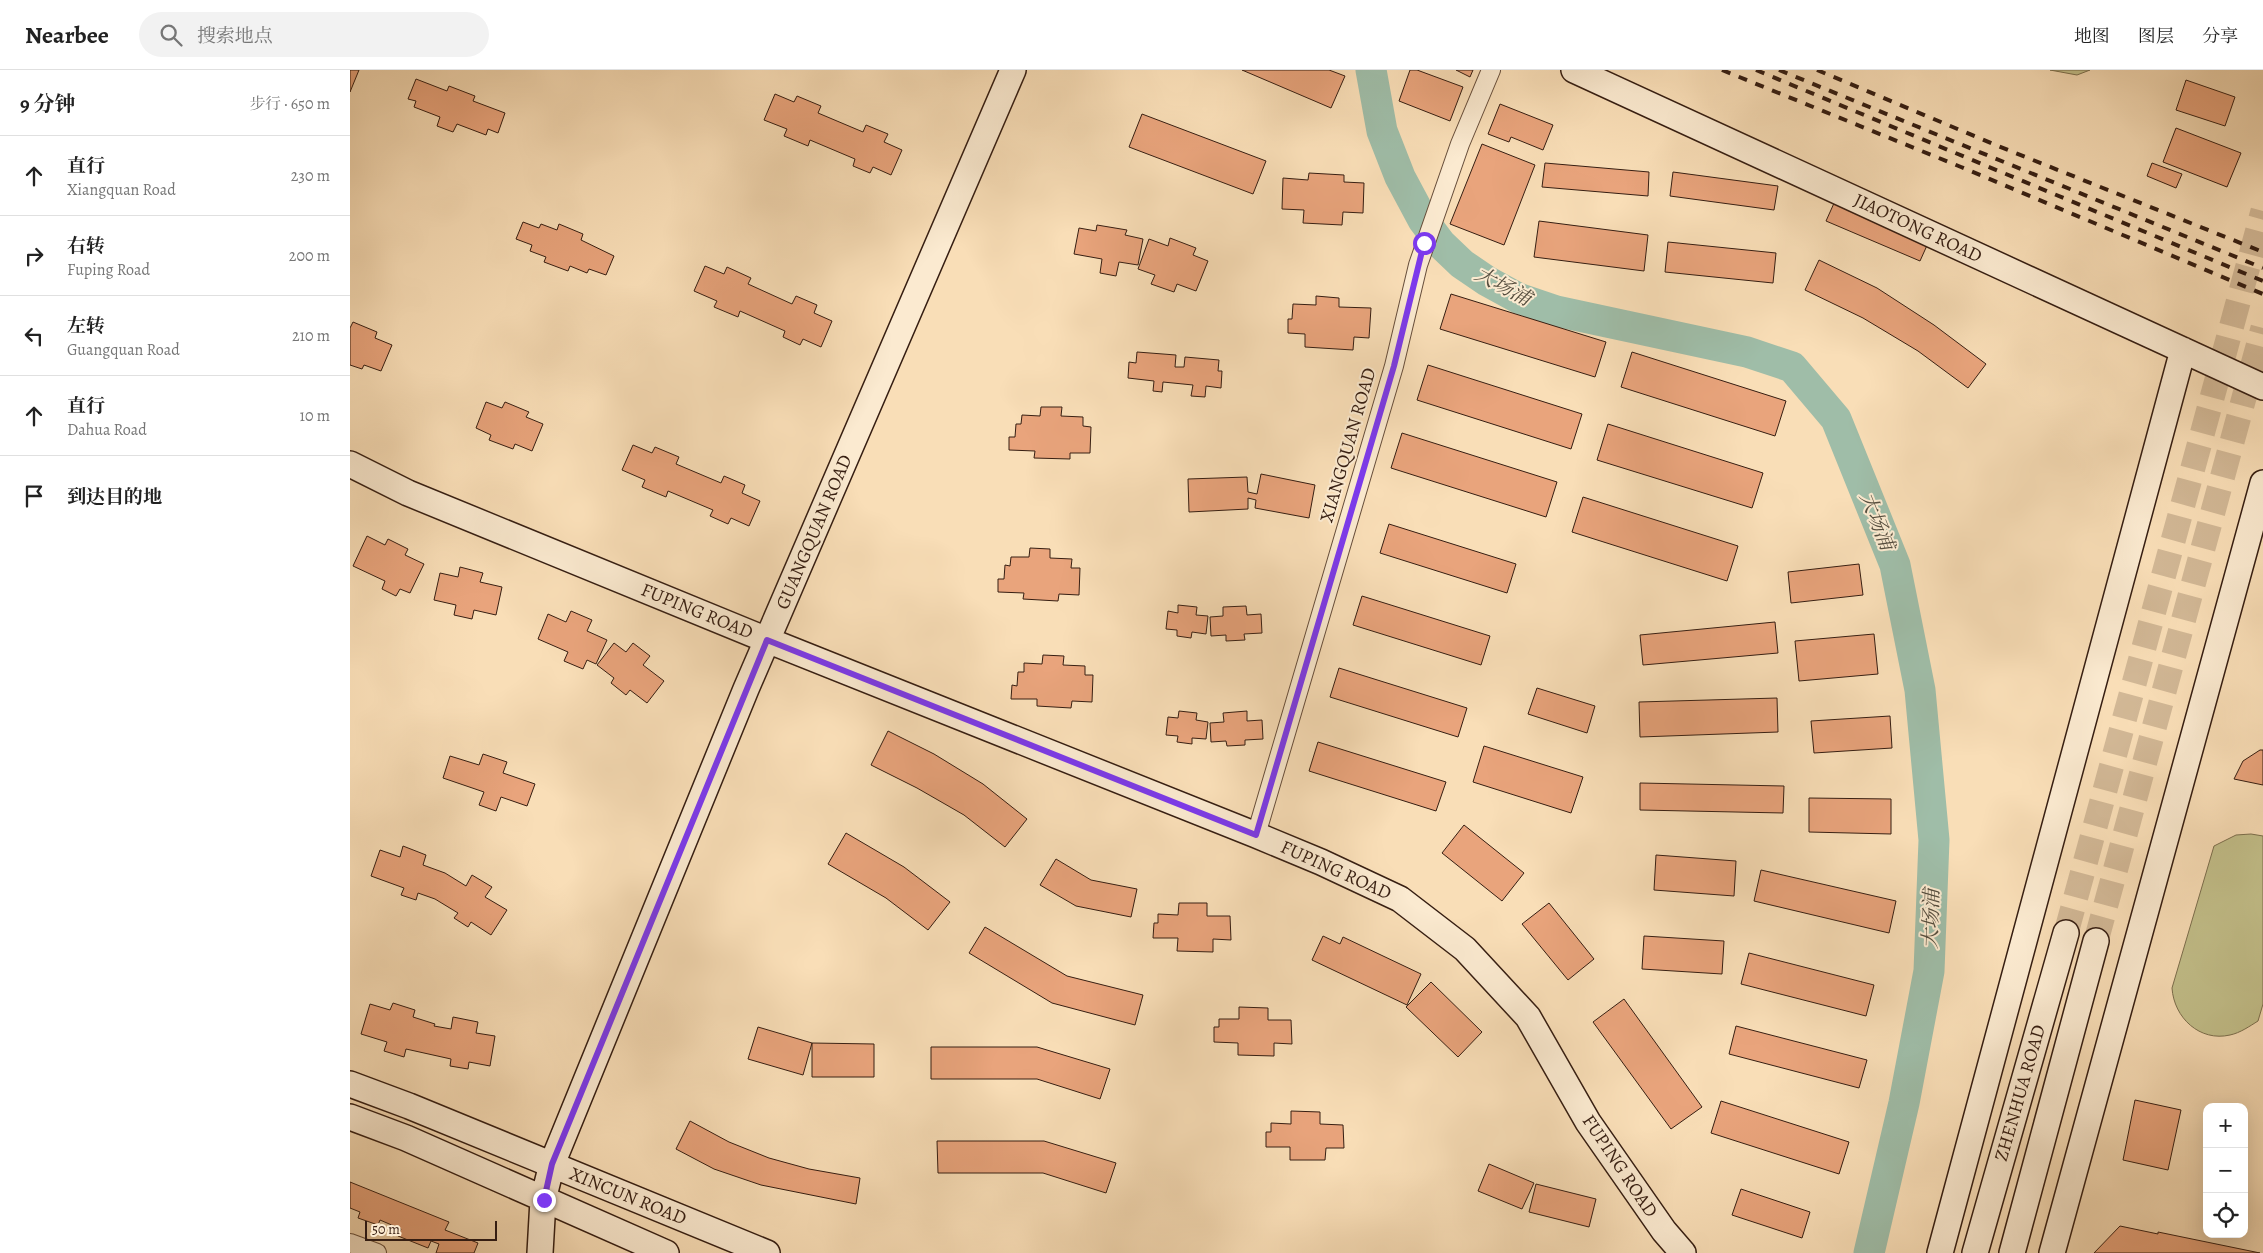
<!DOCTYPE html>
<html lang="zh">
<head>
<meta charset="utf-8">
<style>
	:root { --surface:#fff; --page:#f2f2f2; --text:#222; --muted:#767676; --line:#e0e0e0 }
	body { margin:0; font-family:Alegreya,"Noto Serif SC",serif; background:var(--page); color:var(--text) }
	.controls { position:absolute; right:15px; bottom:15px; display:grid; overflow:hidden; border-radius:10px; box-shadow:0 5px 20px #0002 }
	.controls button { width:45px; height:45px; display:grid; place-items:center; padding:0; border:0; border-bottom:1px solid var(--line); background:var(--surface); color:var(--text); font:25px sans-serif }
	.scale { position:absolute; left:15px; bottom:12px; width:132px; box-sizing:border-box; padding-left:5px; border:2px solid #361e12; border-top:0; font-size:14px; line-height:18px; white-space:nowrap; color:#361e12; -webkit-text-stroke:4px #fbead0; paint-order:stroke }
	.stop { position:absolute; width:15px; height:15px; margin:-11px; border:4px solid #7c3aed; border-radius:50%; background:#fff }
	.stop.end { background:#7c3aed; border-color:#fff; box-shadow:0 1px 5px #0008 }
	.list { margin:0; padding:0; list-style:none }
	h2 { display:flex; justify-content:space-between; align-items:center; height:65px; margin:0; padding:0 20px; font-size:21px }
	h2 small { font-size:16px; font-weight:400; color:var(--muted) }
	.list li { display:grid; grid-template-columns:32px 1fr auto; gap:15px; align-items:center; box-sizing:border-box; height:80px; padding:0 20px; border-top:1px solid var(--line) }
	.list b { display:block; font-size:19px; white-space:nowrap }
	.list p { margin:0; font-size:16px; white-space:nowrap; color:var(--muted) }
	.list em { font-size:16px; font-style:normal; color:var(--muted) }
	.icon { flex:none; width:28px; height:28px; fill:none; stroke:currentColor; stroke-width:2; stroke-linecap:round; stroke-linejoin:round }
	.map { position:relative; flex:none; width:1913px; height:1183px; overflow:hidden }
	header { display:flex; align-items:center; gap:30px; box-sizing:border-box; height:70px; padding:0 25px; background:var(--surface); border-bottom:1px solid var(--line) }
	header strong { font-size:24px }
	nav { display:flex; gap:28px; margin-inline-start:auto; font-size:18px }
	.search { width:350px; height:45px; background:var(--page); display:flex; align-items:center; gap:12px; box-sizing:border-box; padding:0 18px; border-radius:28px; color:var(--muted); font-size:19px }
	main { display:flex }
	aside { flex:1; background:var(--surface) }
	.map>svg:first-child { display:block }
</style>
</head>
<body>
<header>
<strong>Nearbee</strong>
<div class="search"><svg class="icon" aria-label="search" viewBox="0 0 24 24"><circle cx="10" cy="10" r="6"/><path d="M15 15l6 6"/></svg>搜索地点</div>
<nav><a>地图</a><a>图层</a><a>分享</a></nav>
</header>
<main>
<aside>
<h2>9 分钟<small>步行 · 650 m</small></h2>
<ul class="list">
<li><svg class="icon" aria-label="ahead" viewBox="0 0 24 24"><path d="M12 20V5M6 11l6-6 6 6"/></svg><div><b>直行</b><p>Xiangquan Road</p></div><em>230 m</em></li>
<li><svg class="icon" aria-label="right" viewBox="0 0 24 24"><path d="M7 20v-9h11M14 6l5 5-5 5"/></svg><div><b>右转</b><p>Fuping Road</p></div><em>200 m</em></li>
<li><svg class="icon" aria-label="left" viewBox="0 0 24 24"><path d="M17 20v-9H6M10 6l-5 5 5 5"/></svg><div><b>左转</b><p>Guangquan Road</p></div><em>210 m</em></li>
<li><svg class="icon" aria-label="ahead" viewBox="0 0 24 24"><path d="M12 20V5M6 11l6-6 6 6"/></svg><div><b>直行</b><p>Dahua Road</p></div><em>10 m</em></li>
<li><svg class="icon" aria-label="arrive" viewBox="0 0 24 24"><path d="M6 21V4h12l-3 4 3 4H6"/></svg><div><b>到达目的地</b></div></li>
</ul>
</aside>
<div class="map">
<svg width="1913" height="1183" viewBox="0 0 1913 1183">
	<rect width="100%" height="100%" fill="#f9deb7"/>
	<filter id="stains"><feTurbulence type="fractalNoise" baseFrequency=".004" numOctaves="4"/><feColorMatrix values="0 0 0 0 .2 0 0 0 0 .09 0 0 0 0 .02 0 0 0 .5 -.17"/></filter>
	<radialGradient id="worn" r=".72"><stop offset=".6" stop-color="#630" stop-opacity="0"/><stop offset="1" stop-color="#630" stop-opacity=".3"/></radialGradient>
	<path fill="#c3c08b" stroke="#7c6f4e" d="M1700,0H1740L1727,5Z
		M1901,764L1913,766V934L1908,951C1900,956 1890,963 1880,965C1850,972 1824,948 1822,918L1864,776L1886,765Z"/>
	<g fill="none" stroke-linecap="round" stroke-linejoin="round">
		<path stroke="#9fbda8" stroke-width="31" d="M1021,0L1032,61L1050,107L1073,150L1091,174L1112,194L1137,211L1168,228L1206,241L1397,282L1442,297L1486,349L1545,495L1570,620L1584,770L1579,901L1554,1033L1519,1183"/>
	</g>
	<path fill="#e9a47c" stroke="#361e12" d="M0,0H9L0,22Z
		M892,0H979L995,6L981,38Z
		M1060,0H1067L1113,17L1100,51L1049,31Z
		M1106,0H1123L1120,7Z
		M66,9L97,21L99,16L125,26L123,31L155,43L148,63L138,59L136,65L107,54L103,62L87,56L90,47L64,37L66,31L58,29Z
		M1836,10L1885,27L1875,56L1826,40Z
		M425,24L444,32L447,26L471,36L468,43L513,62L516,55L538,64L534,72L552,80L541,105L523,97L520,103L503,96L505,89L460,70L458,76L434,66L437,59L414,50Z
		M1150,34L1203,55L1193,80L1161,67L1159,72L1138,64Z
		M792,44L916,91L903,124L779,77Z
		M1826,58L1891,83L1877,117L1813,92Z
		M1132,74L1185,95L1154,175L1100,154Z
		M1195,93L1299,102L1298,126L1192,117Z
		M1802,93L1832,104L1826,118L1797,106Z
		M1323,102L1428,116L1424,140L1320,126Z
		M959,103L994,105V112L1014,113L1013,143L993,142L992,155L953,153L954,140L932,139L933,108L958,110Z
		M1485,131L1579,171L1570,191L1476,151Z
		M1189,151L1298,165L1294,201L1184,187Z
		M173,152L189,158L191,154L207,160L209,154L233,164L231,170L264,186L256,205L239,199L237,203L220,196L218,201L194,192L196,187L180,181L182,175L166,169Z
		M747,155L777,160L775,165L793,169L788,195L769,192L766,206L750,203L752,189L724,184L729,158L746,161Z
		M820,168L846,178L843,185L858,191L846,221L827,214L824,222L801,214L805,205L788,199L799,169L818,176Z
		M1318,172L1426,183L1423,213L1315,202Z
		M1469,190L1527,218L1584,255L1636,294L1618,318L1568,281L1513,248L1455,220Z
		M355,196L374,204L377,197L401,208L398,214L442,234L446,226L467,235L464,243L482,251L471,277L453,269L450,275L433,267L435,261L390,241L388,247L364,237L367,231L344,221Z
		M1101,224L1256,272L1245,307L1090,259Z
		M966,226L989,228V237L1021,238L1019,268L1004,267L1003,280L955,277V264L938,263V249H942L943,234L966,235Z
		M3,252L27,262L25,268L42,275L31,301L14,295L12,299L0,295V258Z
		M787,282L826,285L825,297H834L835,287L869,290L868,301H872L871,318L856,316L855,327L841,326L843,315L813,312L812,322L803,321L804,311L778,308L779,292L786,293Z
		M1282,282L1436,331L1425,366L1271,317Z
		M1078,295L1232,344L1221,379L1067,330Z
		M136,332L152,338L155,332L179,342L176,347L193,354L182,381L165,374L163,379L139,370L141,365L126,358Z
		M691,337H712L711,346L733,347V356L741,357L740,383H720V389L684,388L685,381L659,380V367H665L666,354H671L672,345L690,346Z
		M1258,354L1413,403L1402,438L1247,390Z
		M1052,363L1207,412L1196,447L1041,398Z
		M283,375L302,383L305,377L329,387L326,394L371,413L374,406L395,415L392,423L410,431L399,456L381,448L378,454L360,446L363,440L318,421L316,427L292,417L295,410L272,400Z
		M911,404L965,415L959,448L905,438L906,430L898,428V439L839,442L838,409L897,407L898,422L907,424Z
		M1233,427L1388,476L1377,511L1222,462Z
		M1039,454L1166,494L1157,523L1030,483Z
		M17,466L35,475L38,469L58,479L55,485L74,494L60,523L50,519L46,526L32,519L35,511L3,496Z
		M680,478L700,479V488L722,489L721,498H730L729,525L709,524L708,531L673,529L674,523L648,522V509H654L655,495L660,496L661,487H679Z
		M1509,494L1513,525L1441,533L1438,502Z
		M110,497L133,503L130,512L152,517L146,545L124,540L122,549L104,545L106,535L84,530L90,503L108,507Z
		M1012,526L1140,566L1131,595L1003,555Z
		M828,535L847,537L846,545L858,546L856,564L842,562L841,568L827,566V560L816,559L818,541L828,543Z
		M896,536L897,545L911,544L912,563L894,564L895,570L876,571V565L861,566L860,547L873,546V537Z
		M221,541L242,550L237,561L257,570L246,594L237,590L233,599L214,591L218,582L188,569L198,544L216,552Z
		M1425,552L1428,583L1293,595L1290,565Z
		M1524,564L1528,604L1449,611L1445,571Z
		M264,573L276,582L283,573L300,586L293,595L314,611L297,633L280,620L276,625L261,613L264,608L247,595Z
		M693,585L714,586L713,595L735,596V605H743L742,632L722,631L721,638L687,636V629H661L662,615L667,616L668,602H674V593L692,594Z
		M989,598L1117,638L1108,667L980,627Z
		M1187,618L1245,636L1237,663L1178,644Z
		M1427,628L1428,662L1290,667L1289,632Z
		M829,641L847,643L846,650L858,652L856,669L842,668V674L827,672L828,666L816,665L818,647L828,648Z
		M897,641V651L912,650L913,669L895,670V675L877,676L876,671L861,672L860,653L874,652L873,643Z
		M1540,646L1542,678L1464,683L1461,651Z
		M538,661L584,684L633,714L677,749L655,777L614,745L567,718L521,695Z
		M968,672L1096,712L1086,741L959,701Z
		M1134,676L1233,707L1221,743L1123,712Z
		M1910,680H1913V715L1884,709L1893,691Z
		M133,684L157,692L153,703L185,714L177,736L151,727L146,741L129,735L134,722L93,708L100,686L129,695Z
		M1290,713L1434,716L1433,743L1290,740Z
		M1459,728L1541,729V764L1459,762Z
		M1114,755L1174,803L1152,831L1092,783Z
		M496,763L554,797L600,832L578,860L536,828L478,794Z
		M53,776L76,785L73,795L95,803L116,816L122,805L142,817L135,827L157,840L141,865L121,852L118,857L104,848L108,843L85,829L68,823L66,830L51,825L54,818L21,806L30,780L50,787Z
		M1306,785L1386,791L1384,826L1304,820Z
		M706,789L741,810L787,819L781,847L726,836L690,815Z
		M1411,800L1546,831L1539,863L1404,831Z
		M829,833H857V846H880L881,870L863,869V882L827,881L828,868H803L804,853H808V844L828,845Z
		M1199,833L1244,889L1218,910L1172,854Z
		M635,857L717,906L793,925L785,955L702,933L619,883Z
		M973,866L990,874L993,867L1071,904L1057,935L962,890Z
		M1294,866L1374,871L1372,904L1292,899Z
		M1399,883L1524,915L1516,946L1391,914Z
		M1081,912L1132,962L1108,987L1056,937Z
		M1274,929L1352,1037L1321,1059L1243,952Z
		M43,933L65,940L63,947L85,954L84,956L101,959L103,947L128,952L126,963L145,966L140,996L119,992L118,999L100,996L101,989L56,979L54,987L34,981L37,972L11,964L20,934L40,940Z
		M889,937L918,938V950H941L942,974L924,973V986L888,985V973L864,972V957H869V949H889Z
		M1386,956L1517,990L1509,1018L1379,984Z
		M408,957L462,973L453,1005L398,989Z
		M462,973L524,974V1007H462Z
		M581,977H687L760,999L750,1029L687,1009H581Z
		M1785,1030L1831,1040L1818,1100L1773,1090Z
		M1371,1031L1499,1072L1489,1104L1361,1063Z
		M941,1041L970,1042V1054L993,1055L994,1078H976L975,1090H940V1077H916V1062H921V1053L941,1054Z
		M340,1051L379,1072L419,1088L459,1099L510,1108L506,1134L411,1115L364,1099L326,1079Z
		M587,1071H694L766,1093L756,1123L693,1103H588Z
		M1139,1094L1184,1113L1172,1139L1128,1121Z
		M0,1112L99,1152L95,1160L128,1173L124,1183H86L89,1174L81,1171L78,1178L48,1166L51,1159L30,1150L28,1155L8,1148L10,1142L0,1138Z
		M1186,1114L1246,1129L1239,1157L1179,1142Z
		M1391,1119L1460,1142L1452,1168L1382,1145Z
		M1770,1156L1808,1164V1162L1910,1183H1744Z"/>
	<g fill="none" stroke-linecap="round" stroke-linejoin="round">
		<path stroke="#d2b896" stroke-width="25" stroke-dasharray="25 12" stroke-linecap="butt" d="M1716,863L1913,141
			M1746,871L1913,258"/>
		<defs>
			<path id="street" d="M906,765L1044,296L1068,195L1110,74L1141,0
				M0,1173L27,1183"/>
			<path id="secondary" d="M1224,0L1913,317
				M0,394L58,423L417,570L906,765L971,792L1050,829L1115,879L1178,947L1238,1052L1314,1161L1333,1183
				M0,1014L59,1036L417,1183
				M0,1047L56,1068L316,1183
				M190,1183L193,1130L202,1094L396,619L663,0
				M1590,1183L1833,280
				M1625,1183L1716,863
				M1662,1183L1746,871
				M1702,1183L1913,413"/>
		</defs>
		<use href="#street" stroke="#674e3b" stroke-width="20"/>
		<use href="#secondary" stroke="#361e12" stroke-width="28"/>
		<use href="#street" stroke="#fbead0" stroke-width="18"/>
		<use href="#secondary" stroke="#fbead0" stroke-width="25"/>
		<path stroke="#361e12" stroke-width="4" stroke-dasharray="9 9" stroke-linecap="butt" d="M1372,0L1611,97L1913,224
			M1406,0L1913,211
			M1429,0L1913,198
			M1467,0L1648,76L1913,182"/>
	</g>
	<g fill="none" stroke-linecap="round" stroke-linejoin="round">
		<path stroke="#7c3aed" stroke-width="6" d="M194,1130L202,1094L417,570L906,765L1044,296L1074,173"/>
	</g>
	<g text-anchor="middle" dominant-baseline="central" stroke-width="4" stroke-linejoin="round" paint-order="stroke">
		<g font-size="19" fill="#361e12" stroke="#fbead0">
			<text transform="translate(1568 158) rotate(25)">JIAOTONG ROAD</text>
			<text transform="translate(998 375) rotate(-74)">XIANGQUAN ROAD</text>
			<text transform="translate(464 462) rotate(-67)">GUANGQUAN ROAD</text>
			<text transform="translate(347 541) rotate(22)">FUPING ROAD</text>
			<text transform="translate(986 800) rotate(24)">FUPING ROAD</text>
			<text transform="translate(1670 1023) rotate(-74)">ZHENHUA ROAD</text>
			<text transform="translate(1270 1096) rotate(56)">FUPING ROAD</text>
			<text transform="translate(278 1126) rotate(22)">XINCUN ROAD</text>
		</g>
		<g font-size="20" font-style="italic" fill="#564e3f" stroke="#fbead0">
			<text transform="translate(1153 216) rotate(28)">大场浦</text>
			<text transform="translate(1527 451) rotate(68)">大场浦</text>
			<text transform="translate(1581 849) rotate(-88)">大场浦</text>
		</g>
	</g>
	<rect width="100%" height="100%" filter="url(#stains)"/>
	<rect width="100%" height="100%" fill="url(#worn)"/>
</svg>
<div class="controls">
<button>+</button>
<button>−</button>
<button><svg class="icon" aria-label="locate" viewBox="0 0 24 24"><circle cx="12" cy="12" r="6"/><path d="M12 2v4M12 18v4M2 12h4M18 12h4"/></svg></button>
</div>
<div class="scale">50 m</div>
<div class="stop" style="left:1074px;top:173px"></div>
<div class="stop end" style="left:194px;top:1130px"></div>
</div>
</main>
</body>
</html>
